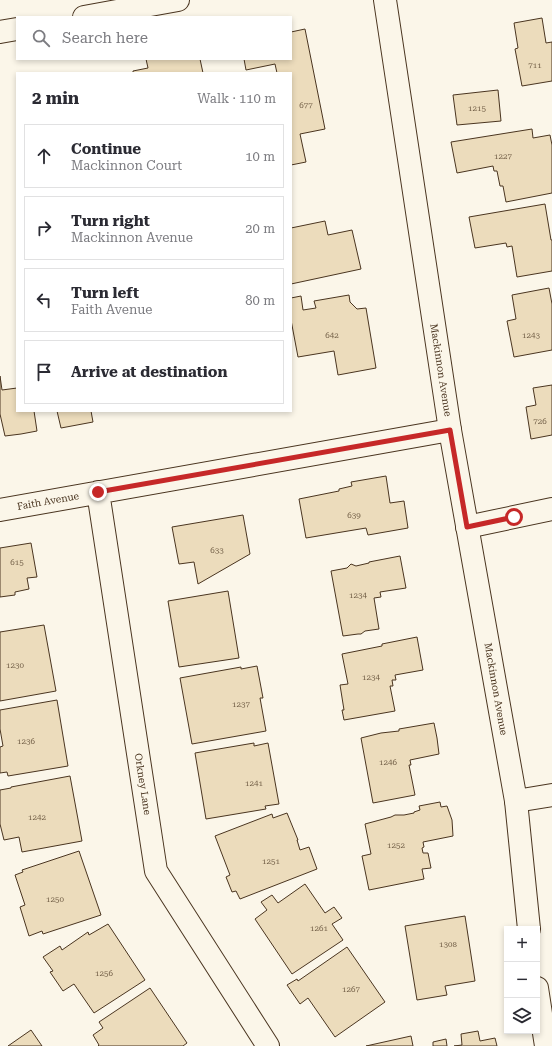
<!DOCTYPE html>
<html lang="en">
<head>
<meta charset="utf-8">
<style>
	:root { --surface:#fff; --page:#f7f7f7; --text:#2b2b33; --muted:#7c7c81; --line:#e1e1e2 }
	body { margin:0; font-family:"Roboto Serif",serif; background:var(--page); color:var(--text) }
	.controls { position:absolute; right:12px; bottom:12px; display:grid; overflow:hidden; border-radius:0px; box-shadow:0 2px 6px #0003 }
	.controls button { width:36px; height:36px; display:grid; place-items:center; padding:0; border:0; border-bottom:1px solid var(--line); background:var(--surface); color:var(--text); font:20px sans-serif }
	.stop { position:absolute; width:12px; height:12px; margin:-9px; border:3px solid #c62828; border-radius:50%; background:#fff }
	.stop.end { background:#c62828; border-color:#fff; box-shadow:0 1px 4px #0008 }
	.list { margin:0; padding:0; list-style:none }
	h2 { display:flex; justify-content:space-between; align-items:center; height:52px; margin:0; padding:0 16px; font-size:17px }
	h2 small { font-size:13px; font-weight:400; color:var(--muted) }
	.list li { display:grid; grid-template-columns:26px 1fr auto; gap:12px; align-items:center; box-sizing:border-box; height:64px; margin:0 8px 8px; padding:0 8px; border:1px solid var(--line); border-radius:0px }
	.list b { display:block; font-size:15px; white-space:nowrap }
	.list p { margin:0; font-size:13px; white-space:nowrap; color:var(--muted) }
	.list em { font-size:13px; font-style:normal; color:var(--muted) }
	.icon { flex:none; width:22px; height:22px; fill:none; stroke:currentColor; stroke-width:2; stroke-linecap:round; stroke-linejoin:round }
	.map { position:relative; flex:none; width:552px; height:1046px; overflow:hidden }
	.search { position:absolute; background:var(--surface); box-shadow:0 2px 6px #0003; left:16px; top:16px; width:276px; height:44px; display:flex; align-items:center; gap:10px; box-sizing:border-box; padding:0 14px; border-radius:0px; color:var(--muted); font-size:15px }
	.panel { position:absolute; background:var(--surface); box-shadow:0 2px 6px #0003; left:16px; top:72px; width:276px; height:340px; border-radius:0px }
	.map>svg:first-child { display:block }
</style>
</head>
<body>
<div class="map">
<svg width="552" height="1046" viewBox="0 0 552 1046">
	<rect width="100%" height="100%" fill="#fbf6e9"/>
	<path fill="#ecdcbc" stroke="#4a3520" d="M542,18L546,43L552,42V81L522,86L515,49L518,48L514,23Z
		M305,29L325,129L300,134L306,162L291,165V73H277L275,64L246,70L244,59H291V32Z
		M146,59H200L203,73H133V71L148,68Z
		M498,90L501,121L457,125L453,95Z
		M532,129L533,138L550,135L552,145V193L506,202L503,186H500L497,171H494L493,166L457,173L451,142Z
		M545,204L551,240H552V271L517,277L512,246L507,247L506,243L475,248L469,217Z
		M325,221L328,235L352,230L361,269L291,284V228Z
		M549,288L552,304V350L514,357L507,321L516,319L512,295Z
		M349,295L350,302L357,309L366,308L376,368L338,375L334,351L298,357L291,320V298L301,296L303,310L316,308L314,301Z
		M0,376L2,390L17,388V411H34L37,431L21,434L5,436L0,414Z
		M552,385V435L531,439L526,407L536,405L533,388Z
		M57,411H91L93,422L61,428Z
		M386,476L390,503L404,501L408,528L368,535L366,528L306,538L299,499L339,491V489L352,486L351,482Z
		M243,515L250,554L198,584L194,562L179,564L172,527Z
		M31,543L37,577L27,578L29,589L15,592V595L0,597V548Z
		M400,556L406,588L380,592L381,597L374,598L379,629L365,631L361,634H358L343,636L331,571L347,568L351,564L356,566L369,563V562Z
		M228,591L239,658L179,667L168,601Z
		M44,625L56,691L0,701V632Z
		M417,637L423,670L395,675L396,680H392L393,686H390L395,711L344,720L342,710H344L340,685L348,684L342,654L382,646V644Z
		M257,666L263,698H260L266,731L192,744L180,678L241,667V669Z
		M57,700L68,766L8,776L7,772L0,773V747L3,746L0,729V710Z
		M434,723L437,738L439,754L410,760L411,765H409L415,795L373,803L361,738L381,733L399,731V729Z
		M254,743V746L268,743L279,804L265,806L266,809L206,819L195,753Z
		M70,776L82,841L22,852L19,837L4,840L0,824V790L11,788V787Z
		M440,802L441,807L447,806L452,820L453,836L423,842L424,847L422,848L423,853H428L431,868L422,869L424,879L369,890L362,856L371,854L365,824L391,817L395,815H404L414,813V812L420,810L419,806Z
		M287,813L298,840H297L300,850L309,847L317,869L240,899L236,891L232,892L226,877L230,875L215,836L272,814L273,818Z
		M79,851L101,915L43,934L42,931L29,936L20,907L25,905L15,875L23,872L22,870Z
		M305,884L325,913L334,907L342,918L332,924L343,940L292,974L255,919L267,910L261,902L272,895L278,903Z
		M465,916L475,981L445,986L447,995L417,1000L405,926Z
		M108,924L145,980L94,1013L74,984L63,991L50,972L53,971L43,957L60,946L62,950L88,932L89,935Z
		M347,947L385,1002L335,1037L308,998L300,1004L287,985L297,979L298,981Z
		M150,988L187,1043L183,1046H98L99,1045L93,1035L103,1028L99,1022Z
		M31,1030L42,1046H8Z
		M478,1031L480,1041L495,1038L497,1046H454L462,1045L461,1034Z
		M411,1036L413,1046H366Z
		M446,1039L447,1046H433V1042Z"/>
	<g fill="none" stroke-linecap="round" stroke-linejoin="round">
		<defs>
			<path id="minor" d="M98,492L156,871L268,1046
				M0,510L450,430
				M467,527L552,509
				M516,801L552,795"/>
			<path id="tertiary" d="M385,0L450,430L516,801L529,929
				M537,988L546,1046"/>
			<path id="secondary" d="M84,17L178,0
				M0,32L17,29"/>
		</defs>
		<use href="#minor" stroke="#4a3520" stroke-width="24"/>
		<use href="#tertiary" stroke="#4a3520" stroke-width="24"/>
		<use href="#secondary" stroke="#4a3520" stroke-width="24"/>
		<use href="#minor" stroke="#fbf6e9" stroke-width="22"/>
		<use href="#tertiary" stroke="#fbf6e9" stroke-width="22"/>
		<use href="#secondary" stroke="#fbf6e9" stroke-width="22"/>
	</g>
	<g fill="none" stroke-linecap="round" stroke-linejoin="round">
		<path stroke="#c62828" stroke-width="5" d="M98,492L450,430L467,527L514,517"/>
	</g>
	<g text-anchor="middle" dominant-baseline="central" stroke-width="3" stroke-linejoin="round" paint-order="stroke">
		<g font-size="8" fill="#725f47">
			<text x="535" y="65">711</text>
			<text x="306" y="105">677</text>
			<text x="477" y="108">1215</text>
			<text x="503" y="156">1227</text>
			<text x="332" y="335">642</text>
			<text x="531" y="335">1243</text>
			<text x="540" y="421">726</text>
			<text x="354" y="515">639</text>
			<text x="217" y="550">633</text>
			<text x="17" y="562">615</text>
			<text x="358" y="595">1234</text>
			<text x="15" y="665">1230</text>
			<text x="371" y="677">1234</text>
			<text x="241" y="704">1237</text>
			<text x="26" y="741">1236</text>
			<text x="388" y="762">1246</text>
			<text x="254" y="783">1241</text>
			<text x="37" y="817">1242</text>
			<text x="396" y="845">1252</text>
			<text x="271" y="861">1251</text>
			<text x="55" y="899">1250</text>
			<text x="319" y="928">1261</text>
			<text x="448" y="944">1308</text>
			<text x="104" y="973">1256</text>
			<text x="351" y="989">1267</text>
		</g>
		<g font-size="10" fill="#4a3520" stroke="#fbf6e9">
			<text transform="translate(441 370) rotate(81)">Mackinnon Avenue</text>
			<text transform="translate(48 501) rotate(-10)">Faith Avenue</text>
			<text transform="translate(496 689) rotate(80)">Mackinnon Avenue</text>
			<text transform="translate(143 784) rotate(81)">Orkney Lane</text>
		</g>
	</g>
</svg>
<div class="controls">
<button>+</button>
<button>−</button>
<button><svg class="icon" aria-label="layers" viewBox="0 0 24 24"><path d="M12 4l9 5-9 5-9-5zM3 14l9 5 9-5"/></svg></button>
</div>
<div class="stop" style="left:514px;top:517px"></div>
<div class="stop end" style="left:98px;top:492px"></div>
<div class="search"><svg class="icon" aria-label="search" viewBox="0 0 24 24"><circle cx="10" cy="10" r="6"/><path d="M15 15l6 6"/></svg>Search here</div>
<section class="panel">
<h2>2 min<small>Walk · 110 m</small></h2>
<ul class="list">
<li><svg class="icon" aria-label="ahead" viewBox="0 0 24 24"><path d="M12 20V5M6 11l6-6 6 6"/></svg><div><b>Continue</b><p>Mackinnon Court</p></div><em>10 m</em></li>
<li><svg class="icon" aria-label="right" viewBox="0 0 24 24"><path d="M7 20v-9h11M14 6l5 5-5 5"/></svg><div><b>Turn right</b><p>Mackinnon Avenue</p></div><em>20 m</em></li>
<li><svg class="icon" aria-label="left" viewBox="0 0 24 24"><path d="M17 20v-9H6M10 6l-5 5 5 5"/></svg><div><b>Turn left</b><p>Faith Avenue</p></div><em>80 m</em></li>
<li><svg class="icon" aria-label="arrive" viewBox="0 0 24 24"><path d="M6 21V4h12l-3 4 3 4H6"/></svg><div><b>Arrive at destination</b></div></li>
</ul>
</section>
</div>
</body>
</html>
